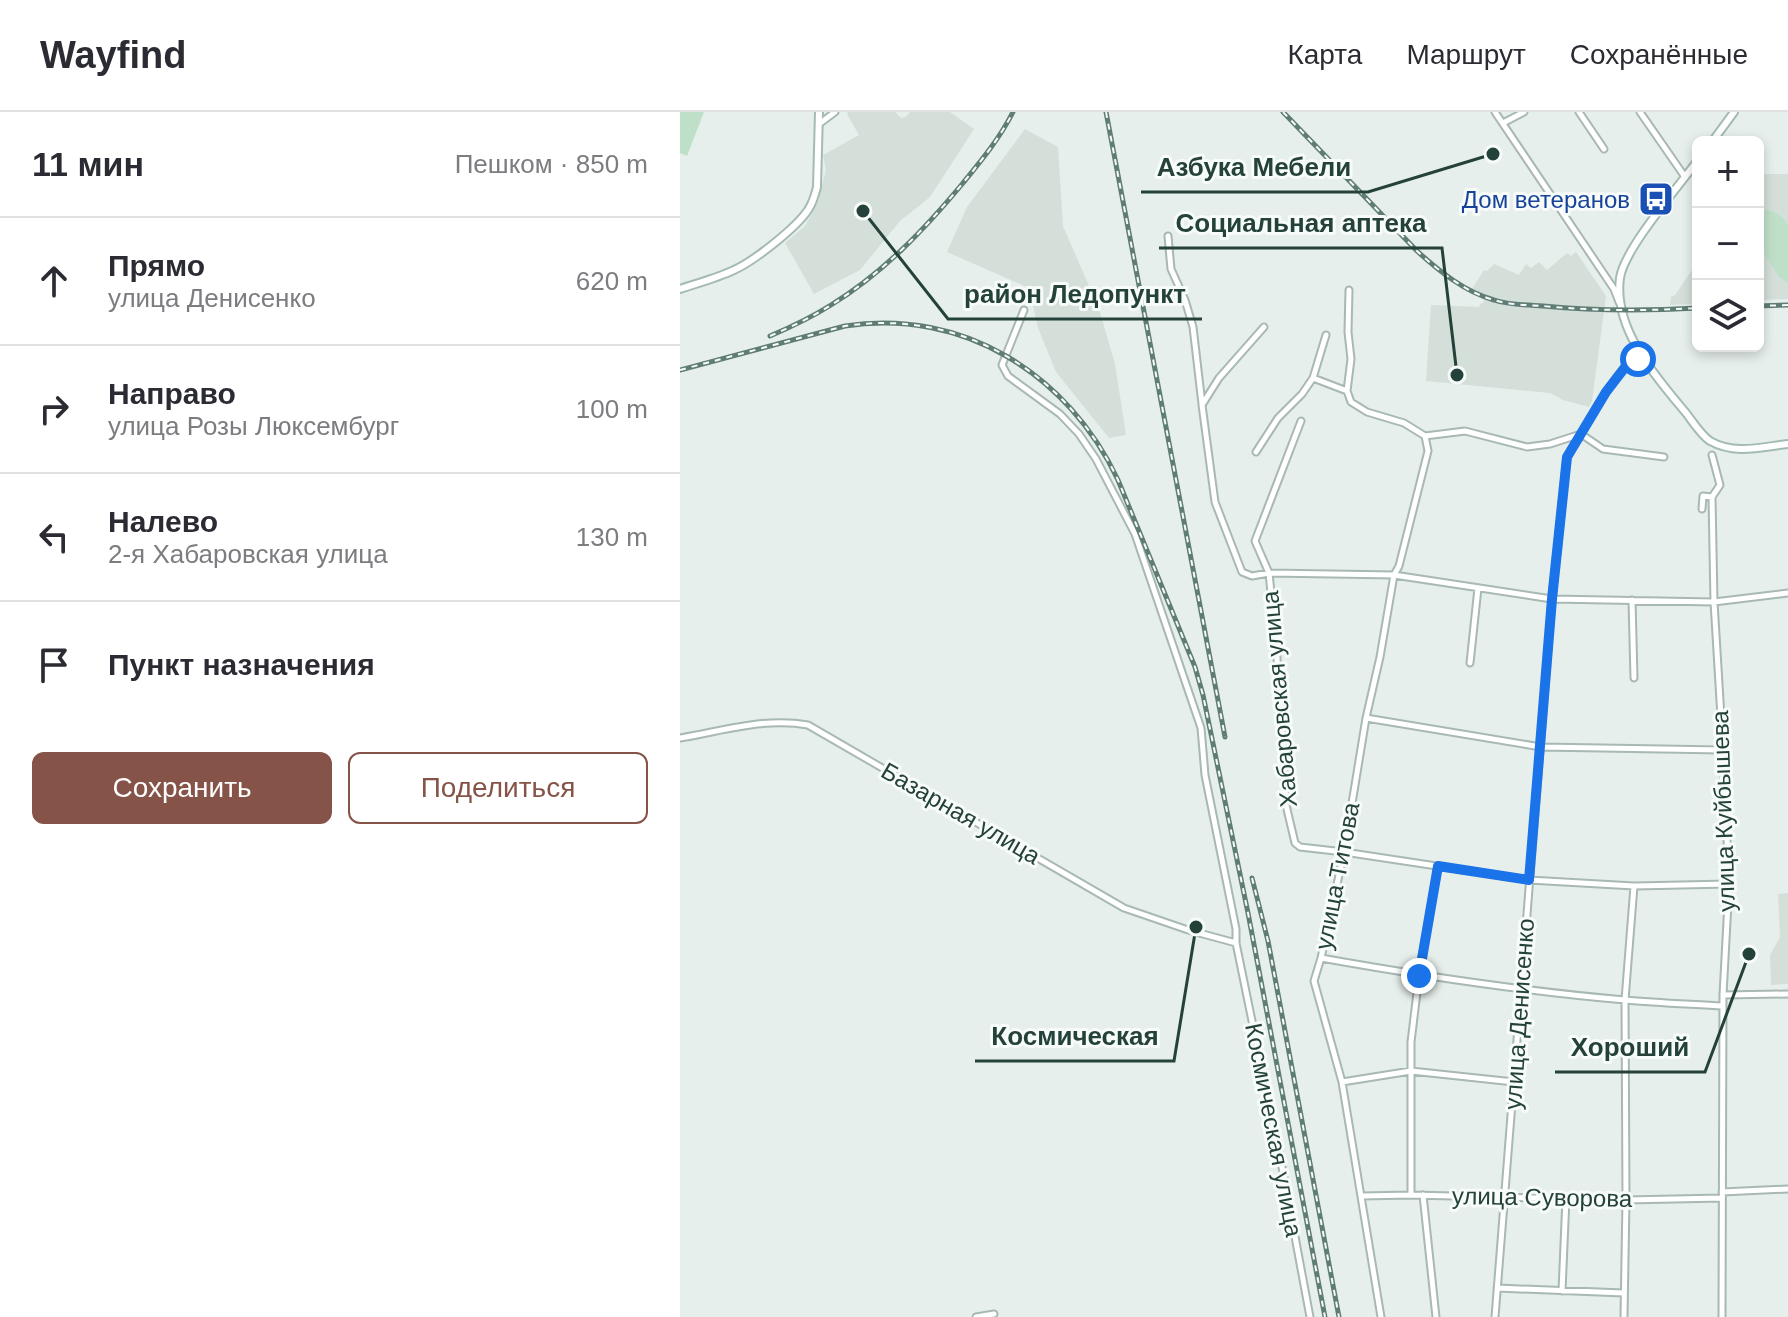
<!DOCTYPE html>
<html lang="ru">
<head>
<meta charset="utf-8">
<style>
	:root { --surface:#fff; --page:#f2f2f3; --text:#2b2b33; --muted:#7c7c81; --line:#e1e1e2; --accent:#855347 }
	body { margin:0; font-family:Arial,sans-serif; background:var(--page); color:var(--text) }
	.controls { position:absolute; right:24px; top:24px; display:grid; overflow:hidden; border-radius:12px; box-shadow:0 4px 12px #0003 }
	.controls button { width:72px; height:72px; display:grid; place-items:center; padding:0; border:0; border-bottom:2px solid var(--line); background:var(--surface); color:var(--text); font:40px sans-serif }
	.stop { position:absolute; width:24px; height:24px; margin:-18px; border:6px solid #1a73e8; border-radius:50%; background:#fff }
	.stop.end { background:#1a73e8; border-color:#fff; box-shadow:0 2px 8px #0008 }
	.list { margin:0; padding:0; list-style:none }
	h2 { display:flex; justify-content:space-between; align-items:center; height:104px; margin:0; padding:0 32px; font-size:34px }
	h2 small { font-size:26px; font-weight:400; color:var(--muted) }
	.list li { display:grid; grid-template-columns:52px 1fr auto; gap:24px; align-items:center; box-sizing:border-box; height:128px; padding:0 32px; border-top:2px solid var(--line) }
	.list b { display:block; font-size:30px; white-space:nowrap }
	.list p { margin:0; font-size:26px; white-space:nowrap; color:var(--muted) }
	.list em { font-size:26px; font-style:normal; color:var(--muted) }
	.actions { display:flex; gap:16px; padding:24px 32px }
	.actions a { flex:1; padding:18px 0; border:2px solid var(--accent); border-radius:12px; text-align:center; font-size:28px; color:var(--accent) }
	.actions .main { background:var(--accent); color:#fff }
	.icon { flex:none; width:44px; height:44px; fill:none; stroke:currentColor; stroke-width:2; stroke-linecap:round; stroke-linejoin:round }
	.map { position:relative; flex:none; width:1108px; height:1205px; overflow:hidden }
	header { display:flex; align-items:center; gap:48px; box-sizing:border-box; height:112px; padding:0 40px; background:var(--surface); border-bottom:2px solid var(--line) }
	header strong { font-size:38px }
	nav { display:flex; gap:44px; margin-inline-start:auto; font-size:28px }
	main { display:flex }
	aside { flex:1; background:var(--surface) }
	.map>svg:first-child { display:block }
</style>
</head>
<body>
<header>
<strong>Wayfind</strong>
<nav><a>Карта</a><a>Маршрут</a><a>Сохранённые</a></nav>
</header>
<main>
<aside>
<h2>11 мин<small>Пешком · 850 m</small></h2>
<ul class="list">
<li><svg class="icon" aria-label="ahead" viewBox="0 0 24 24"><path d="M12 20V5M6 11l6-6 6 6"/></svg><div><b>Прямо</b><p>улица Денисенко</p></div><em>620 m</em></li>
<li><svg class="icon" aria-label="right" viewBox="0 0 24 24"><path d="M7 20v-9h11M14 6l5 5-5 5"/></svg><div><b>Направо</b><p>улица Розы Люксембург</p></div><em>100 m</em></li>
<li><svg class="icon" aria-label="left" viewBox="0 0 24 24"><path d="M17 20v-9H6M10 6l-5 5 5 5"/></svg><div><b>Налево</b><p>2-я Хабаровская улица</p></div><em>130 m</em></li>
<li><svg class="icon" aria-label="arrive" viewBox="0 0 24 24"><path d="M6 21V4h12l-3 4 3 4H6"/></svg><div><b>Пункт назначения</b></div></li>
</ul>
<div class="actions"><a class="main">Сохранить</a><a>Поделиться</a></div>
</aside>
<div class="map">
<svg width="1108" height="1205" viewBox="0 0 1108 1205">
	<rect width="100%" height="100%" fill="#e6efeb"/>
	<path fill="#d4dfda" d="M168,0H215L221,6L226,5L230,0H270L294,17L250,85L220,109L180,158L134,182L105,131L125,114L138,90L146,58L143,43L179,23L167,2Z
		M345,17L378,35L383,114L419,197L435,252L446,323L429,326L376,260L358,216L349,176L267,140L287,95Z
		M1085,62H1108V187L1083,188V191H1078V70Z
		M896,140L926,184L912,289L909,295L883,288L870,281L746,269L751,193L799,195L800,192L804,190V185L790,180L804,158L807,159L814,152L839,163L846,152L851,156L859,150L867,158L887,141L891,144Z
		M1018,149V192L990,193L991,185L995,183Z
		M1108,781V872L1091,873L1090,843L1100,825L1098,782Z"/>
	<path fill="#bfe0c8" d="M0,0H24L7,44L0,41Z
		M1082,98C1094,98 1101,102 1108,113V171L1099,165L1078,132V100Z"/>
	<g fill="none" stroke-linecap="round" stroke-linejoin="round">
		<defs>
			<path id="street" d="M815,0L934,177L939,190
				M899,0L924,37
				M960,0L1005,65
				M823,11L844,0
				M139,12L155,0
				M488,124L491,157L505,188L513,215L522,292
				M669,178L668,220L671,247L667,279L671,290L687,300L724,311L745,324L785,319L847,335L870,332L901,322L923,337L984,345
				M344,198L322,253L328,264L380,302L399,322L416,347L455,422L521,616L525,663L556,817V831L602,1055L630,1205
				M584,215L539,266L522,293L535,390L562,460L572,464L589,461L714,463L872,487L1034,490L1108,481
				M633,266L667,279
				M621,309L575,429L589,461L596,530L606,693L615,731L620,735L664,740L849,768L954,774L1049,772
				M576,340L598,306L622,282L633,266L646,223
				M1032,385L1034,490L1043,638L1049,772L1043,883L1042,1205
				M1022,397L1023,384L1032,385L1040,373L1032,343
				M952,488L954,566
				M790,551L798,476
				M686,606L861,635L1043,638
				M0,626C43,619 85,605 128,613L444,796L508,818L556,831
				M641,846C742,864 843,879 945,888C977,891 1010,892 1043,894
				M1043,883L1108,882
				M662,970L731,959L834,970
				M1042,1080L1108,1077
				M731,1083V930L739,864L758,754
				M743,1083L756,1205
				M682,1084L731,1083L946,1088L1042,1086
				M817,1176L944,1181
				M882,1179L886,1086
				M296,1205L314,1202
				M701,1205L662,970L634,869L641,846L664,740L686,606L700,545L714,463L719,454L748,339L745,324
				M815,1205L872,487L887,345L926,280L936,266L946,254L963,244
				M944,1205L946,1088L945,888L954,774"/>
			<path id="secondary" d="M1032,30L1054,0
				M1018,48C999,74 944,137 940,166C933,217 976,265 1006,301C1013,310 1021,323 1030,329C1055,343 1081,335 1108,332
				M0,177C18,171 37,166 54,158C74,149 116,116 128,98C133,91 135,83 137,75L139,0"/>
		</defs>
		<use href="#street" stroke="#a8b8b2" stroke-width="9"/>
		<use href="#secondary" stroke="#a4bbb3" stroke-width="10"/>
		<use href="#street" stroke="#fff" stroke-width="5"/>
		<use href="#secondary" stroke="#fff" stroke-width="6"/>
		<defs>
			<path id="rail" d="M426,0L545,625
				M603,0L737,139C759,159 785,180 814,188C829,193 848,193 863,194C916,199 965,199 1018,196
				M1078,194L1108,193
				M90,224C111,215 132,205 151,193C203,161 244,118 283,71C301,49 320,26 333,0
				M0,258L165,214C283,196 388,262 438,368L515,555L523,583L568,801L645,1205
				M572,766L588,829L659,1205"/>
		</defs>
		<use href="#rail" stroke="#5f7d75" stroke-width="5"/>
		<use href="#rail" stroke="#f7fbf9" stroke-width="2" stroke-dasharray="6" stroke-linecap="butt"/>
	</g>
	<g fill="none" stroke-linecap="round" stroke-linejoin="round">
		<path stroke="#1a73e8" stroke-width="10" d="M739,864L758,754L849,768L872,487L887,345L926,280L946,254L958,247"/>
	</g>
	<defs>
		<symbol id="bus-square" viewBox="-11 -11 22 22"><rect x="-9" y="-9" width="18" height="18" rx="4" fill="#1a4fb4" stroke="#f7fbf9"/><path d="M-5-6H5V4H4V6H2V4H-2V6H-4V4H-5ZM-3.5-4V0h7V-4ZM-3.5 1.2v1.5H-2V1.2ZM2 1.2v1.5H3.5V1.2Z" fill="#fff"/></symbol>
	</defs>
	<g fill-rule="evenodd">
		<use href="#bus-square" x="956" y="67" width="40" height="40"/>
	</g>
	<g text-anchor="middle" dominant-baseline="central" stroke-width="6" stroke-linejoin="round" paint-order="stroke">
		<g font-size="24" fill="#164399" stroke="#f7fbf9" text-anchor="end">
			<text x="950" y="87">Дом ветеранов</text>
		</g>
		<g font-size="24" fill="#24423a" stroke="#f7fbf9">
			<text transform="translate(599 587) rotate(-95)">Хабаровская улица</text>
			<text transform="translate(1043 699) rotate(-92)">улица Куйбышева</text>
			<text transform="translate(281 701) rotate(30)">Базарная улица</text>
			<text transform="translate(657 764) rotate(-79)">улица Титова</text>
			<text transform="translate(839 902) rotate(-86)">улица Денисенко</text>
			<text transform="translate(594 1018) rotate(79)">Космическая улица</text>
			<text transform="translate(862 1085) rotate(1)">улица Суворова</text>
		</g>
	</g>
	<path fill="none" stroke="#24423a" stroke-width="3" d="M813 42L688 80H461M777 263L762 136H479M183 99L268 207H522M516 815L494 949H295M1069 842L1025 960H875"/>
	<g fill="#24423a" stroke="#f7fbf9" stroke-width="3">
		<circle cx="813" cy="42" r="8"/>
		<circle cx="777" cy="263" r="8"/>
		<circle cx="183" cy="99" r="8"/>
		<circle cx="516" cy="815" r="8"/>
		<circle cx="1069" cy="842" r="8"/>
	</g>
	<g font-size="26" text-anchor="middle" font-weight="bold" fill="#24423a" stroke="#f7fbf9" stroke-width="6" stroke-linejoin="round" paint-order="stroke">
		<text x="574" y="64">Азбука Мебели</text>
		<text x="621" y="120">Социальная аптека</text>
		<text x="395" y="191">район Ледопункт</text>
		<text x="395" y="933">Космическая</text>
		<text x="950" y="944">Хороший</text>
	</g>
</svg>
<div class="controls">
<button>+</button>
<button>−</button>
<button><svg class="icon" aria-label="layers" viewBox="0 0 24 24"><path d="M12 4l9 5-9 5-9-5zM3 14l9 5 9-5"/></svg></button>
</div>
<div class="stop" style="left:958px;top:247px"></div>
<div class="stop end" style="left:739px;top:864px"></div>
</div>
</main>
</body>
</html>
